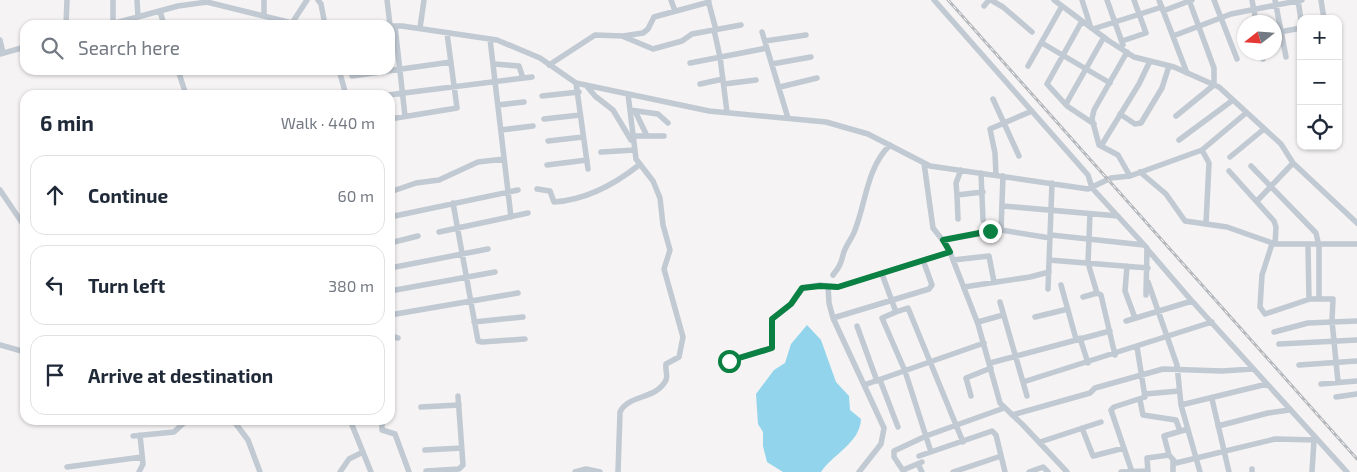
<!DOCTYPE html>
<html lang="en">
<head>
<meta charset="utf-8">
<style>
	:root { --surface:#fff; --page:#f2f2f3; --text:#1f2937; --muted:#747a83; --line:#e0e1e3 }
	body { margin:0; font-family:"Exo 2",sans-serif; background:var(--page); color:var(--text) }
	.controls { position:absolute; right:15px; top:15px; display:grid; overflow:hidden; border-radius:10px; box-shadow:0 1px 4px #0004 }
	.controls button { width:45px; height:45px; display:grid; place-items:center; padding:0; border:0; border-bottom:1px solid var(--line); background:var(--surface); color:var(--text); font:25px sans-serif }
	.compass { position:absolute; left:1237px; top:15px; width:45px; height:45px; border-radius:50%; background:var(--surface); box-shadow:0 1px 4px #0004; rotate:253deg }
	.stop { position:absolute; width:15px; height:15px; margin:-11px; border:4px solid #0b8043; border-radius:50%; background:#fff }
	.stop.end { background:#0b8043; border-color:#fff; box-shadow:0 1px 5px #0008 }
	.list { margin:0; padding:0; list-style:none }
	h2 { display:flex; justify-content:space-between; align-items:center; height:65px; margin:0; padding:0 20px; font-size:21px }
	h2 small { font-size:16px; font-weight:400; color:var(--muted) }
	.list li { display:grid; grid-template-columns:32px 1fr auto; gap:15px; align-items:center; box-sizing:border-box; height:80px; margin:0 10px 10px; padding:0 10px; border:1px solid var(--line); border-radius:15px }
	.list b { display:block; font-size:19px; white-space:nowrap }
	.list em { font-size:16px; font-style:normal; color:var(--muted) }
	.icon { flex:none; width:28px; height:28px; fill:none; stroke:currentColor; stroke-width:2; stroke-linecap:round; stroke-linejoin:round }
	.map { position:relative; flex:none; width:1357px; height:472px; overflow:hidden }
	.search { position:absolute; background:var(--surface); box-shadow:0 1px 4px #0004; left:20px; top:20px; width:375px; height:55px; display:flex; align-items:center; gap:12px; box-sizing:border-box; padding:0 18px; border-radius:15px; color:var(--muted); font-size:19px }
	.panel { position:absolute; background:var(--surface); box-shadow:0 1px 4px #0004; left:20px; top:90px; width:375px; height:335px; border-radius:15px }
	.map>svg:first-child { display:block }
</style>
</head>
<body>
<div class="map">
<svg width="1357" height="472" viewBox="0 0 1357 472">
	<rect width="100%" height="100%" fill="#f5f3f3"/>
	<path fill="#92d4ec" d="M807,325L821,340L836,382L849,396L850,410L861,419C860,443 833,454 821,472H783L767,462L763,446V432L758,424L756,394L774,370L785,363L791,344Z"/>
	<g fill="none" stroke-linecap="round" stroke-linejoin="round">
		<path stroke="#c1c9d2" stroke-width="5.5" d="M113,0V24
			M137,0L138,17
			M318,0L321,4L325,25
			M387,0L390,25
			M671,0L675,11
			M708,0L716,30
			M934,0L1088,175L1092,188L1147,248L1146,295
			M991,0L1003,7L1032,32
			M1054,0L1109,41L1134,57L1174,67L1219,87L1281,144L1293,163L1357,223
			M1082,0L1091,28
			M1107,0L1123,45
			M1159,0L1187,73
			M1214,0L1237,59
			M1252,0L1256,22
			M1275,0L1286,57
			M1298,0L1301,20
			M1321,0L1324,19
			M984,6L989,0
			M160,11L164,25
			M1163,11L1192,0
			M264,16V0
			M1082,21L1047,84L1067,106L1094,124
			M292,23L307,0
			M66,25L67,0
			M108,25L178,6L207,2L300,25
			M390,26H402L497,40L540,58L576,83L709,111L826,122L868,134L930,166L1088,189L1111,178L1130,176L1202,150L1246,113
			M395,26L405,116
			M420,28L424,0
			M1093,29L1162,7
			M714,30L720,57L727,112
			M762,32L788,118
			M1274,33L1301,28
			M622,36L653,49L682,41L692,34L741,25
			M1173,36L1231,14L1302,0
			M490,39L511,217
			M0,40L3,53
			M765,41L806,35
			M1122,41L1146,33L1134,0
			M1042,43L1110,83
			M1127,52L1094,110L1092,119L1099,145L1118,155L1130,176
			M1262,52L1263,59
			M0,54L25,47
			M690,63L767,48
			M494,64L519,66L523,78
			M772,64L811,57
			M549,65L595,35L623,36L643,33L648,29L654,17L709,2
			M1028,66L1062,6
			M178,70L186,95
			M339,70L346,95
			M352,76L451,62
			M576,83L588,169
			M700,84L723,79
			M724,84L756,80
			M586,85L595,96L613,110L631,140
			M780,87L817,78
			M388,95L532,77
			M542,96L579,92
			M993,99L1019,156
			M1066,104L1104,37
			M498,105L524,102
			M630,110L658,114L668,123
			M635,111L647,136
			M1120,114L1135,124L1141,123L1162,88L1169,66
			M1176,116L1214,85V68L1189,0
			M390,119L457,108L447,33
			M544,119L580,115
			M501,130L533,126
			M632,136H664
			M1179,140L1233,100
			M548,141L583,137
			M1101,146L1139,84L1150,61
			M1202,150L1209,163L1206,223
			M601,152L635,150
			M1230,157L1264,129
			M924,163L933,228L948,247L978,324L1000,403L1023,425L1067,472
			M547,165L587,160
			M1251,166L1316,233L1319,246V298
			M1229,171L1274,221L1276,227L1275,244
			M1140,172L1166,194L1185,221L1227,227L1275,244H1357
			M981,173L983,220
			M996,175L995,153L990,129L1032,111
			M537,189L550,191L554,202C585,200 615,184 639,165
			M0,190L25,227
			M390,192L416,183L439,180L478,162L504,159
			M957,195L956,183L961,170
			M1257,201L1293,163
			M453,203L478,341L482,342L525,339
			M1003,206L1118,216
			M1090,214L1088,263L1097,293
			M390,217L518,190
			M958,219L957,195L983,192
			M1001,230L1003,176
			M439,232L528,213
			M1051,235L1144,245
			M943,240L1001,230L1050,238
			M390,243L418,236
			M1272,244L1262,275L1260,307L1265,314L1310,299H1333L1332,321L1338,382
			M1308,246L1309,299
			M1148,250L1191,300
			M953,260L989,256L994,282
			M1049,260L1148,268
			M1127,266L1125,291L1135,318
			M390,268L488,249
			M882,274L896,312L908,308L963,442
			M833,275C839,267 841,264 843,255C845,246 852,239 855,230C866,202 867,167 890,145
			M1148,282L1177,365L1181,405L1200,472
			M1061,285L1076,339
			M828,286L829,303L833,318L884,428L881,444L859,472
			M964,287L1030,277L1049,272
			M1048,289L1052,183
			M390,291L495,272
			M1083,297L1097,293L1101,295L1115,355
			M1000,302L1027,396
			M896,312L882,318L905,371L931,452
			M390,315L518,293
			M1035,317L1068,309
			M833,318L929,289L932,285L923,260
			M1126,321L1192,301L1347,472
			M474,322L523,317
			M978,322L1003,315
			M857,326L877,381
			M1274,332L1308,323L1357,321
			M390,336L398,338
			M1080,338L1088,363
			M1279,344L1357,340
			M0,345L25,352
			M729,361L772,348V319L791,304L803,288L820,285L838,287L950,252
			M990,363L1110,331
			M1299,365L1357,361
			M880,380L898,427
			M1023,382L1212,322
			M1321,384L1357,381
			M864,385L984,343
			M390,393V396
			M1145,394L1179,391
			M971,396L966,378L991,368
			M1336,397L1357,394
			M1212,399L1229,472
			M1140,400L1143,415L1176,420L1180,431
			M1181,405L1267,384
			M421,407L459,405
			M1012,415L1090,393L1095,388L1163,369L1222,371L1253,369
			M233,420L248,440L260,472
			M350,420L371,472
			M382,420V430L395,434L409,472
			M1218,426L1268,413L1289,410
			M1082,428L1093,456L1124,448
			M1188,429L1164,436L1169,455L1176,463L1275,439L1317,440
			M133,436L174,432L187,420
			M1040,442L1101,422
			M425,450L462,448
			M919,456L992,431L996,435L1005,472
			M1173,461V472
			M918,464L922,472
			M67,467L142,457
			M1252,469V472
			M903,470L922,462
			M426,471L459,469L463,465L458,396
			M139,472L143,464L140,435
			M340,472L349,459L363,452
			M575,472L586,469L600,472
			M618,472L620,412C629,394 656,400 666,380C668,375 665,370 666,364L679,357L683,337L664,269L670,250L663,225L660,198L653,181L636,159L628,94
			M904,472L894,457V451L926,436L1004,408
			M953,472L1001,456
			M1029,472L1043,467L1048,472
			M1121,472L1148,471
			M1132,472L1111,410L1114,407L1145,397L1137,347
			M1148,472L1147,458L1169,455
			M1312,472L1314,440"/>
		<defs>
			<path id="rail" d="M948,0L1357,459"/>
		</defs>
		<use href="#rail" stroke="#b5b8bd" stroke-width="3"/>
		<use href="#rail" stroke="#fff" stroke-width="1" stroke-dasharray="4" stroke-linecap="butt"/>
	</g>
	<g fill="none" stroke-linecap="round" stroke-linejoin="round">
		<path stroke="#0b8043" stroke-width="6" d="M729,361L772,348V319L791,304L802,288L820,286L838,287L950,252L943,240L990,231"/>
	</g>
</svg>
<div class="controls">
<button>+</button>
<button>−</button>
<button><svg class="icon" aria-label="locate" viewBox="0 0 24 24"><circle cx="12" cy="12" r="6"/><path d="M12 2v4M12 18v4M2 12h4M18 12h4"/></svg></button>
</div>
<svg class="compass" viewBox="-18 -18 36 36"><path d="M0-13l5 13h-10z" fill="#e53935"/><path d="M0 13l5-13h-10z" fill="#747a83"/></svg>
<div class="stop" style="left:729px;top:361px"></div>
<div class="stop end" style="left:990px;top:231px"></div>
<div class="search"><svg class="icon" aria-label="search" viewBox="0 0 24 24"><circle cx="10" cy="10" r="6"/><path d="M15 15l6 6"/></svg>Search here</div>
<section class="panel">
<h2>6 min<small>Walk · 440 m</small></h2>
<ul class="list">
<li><svg class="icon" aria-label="ahead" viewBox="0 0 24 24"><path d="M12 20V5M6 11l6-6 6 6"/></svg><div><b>Continue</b></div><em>60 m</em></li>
<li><svg class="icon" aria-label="left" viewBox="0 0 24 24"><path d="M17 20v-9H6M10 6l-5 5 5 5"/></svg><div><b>Turn left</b></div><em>380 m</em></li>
<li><svg class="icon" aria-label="arrive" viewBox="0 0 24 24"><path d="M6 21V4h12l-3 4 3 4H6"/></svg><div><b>Arrive at destination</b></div></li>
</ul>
</section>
</div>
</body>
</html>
